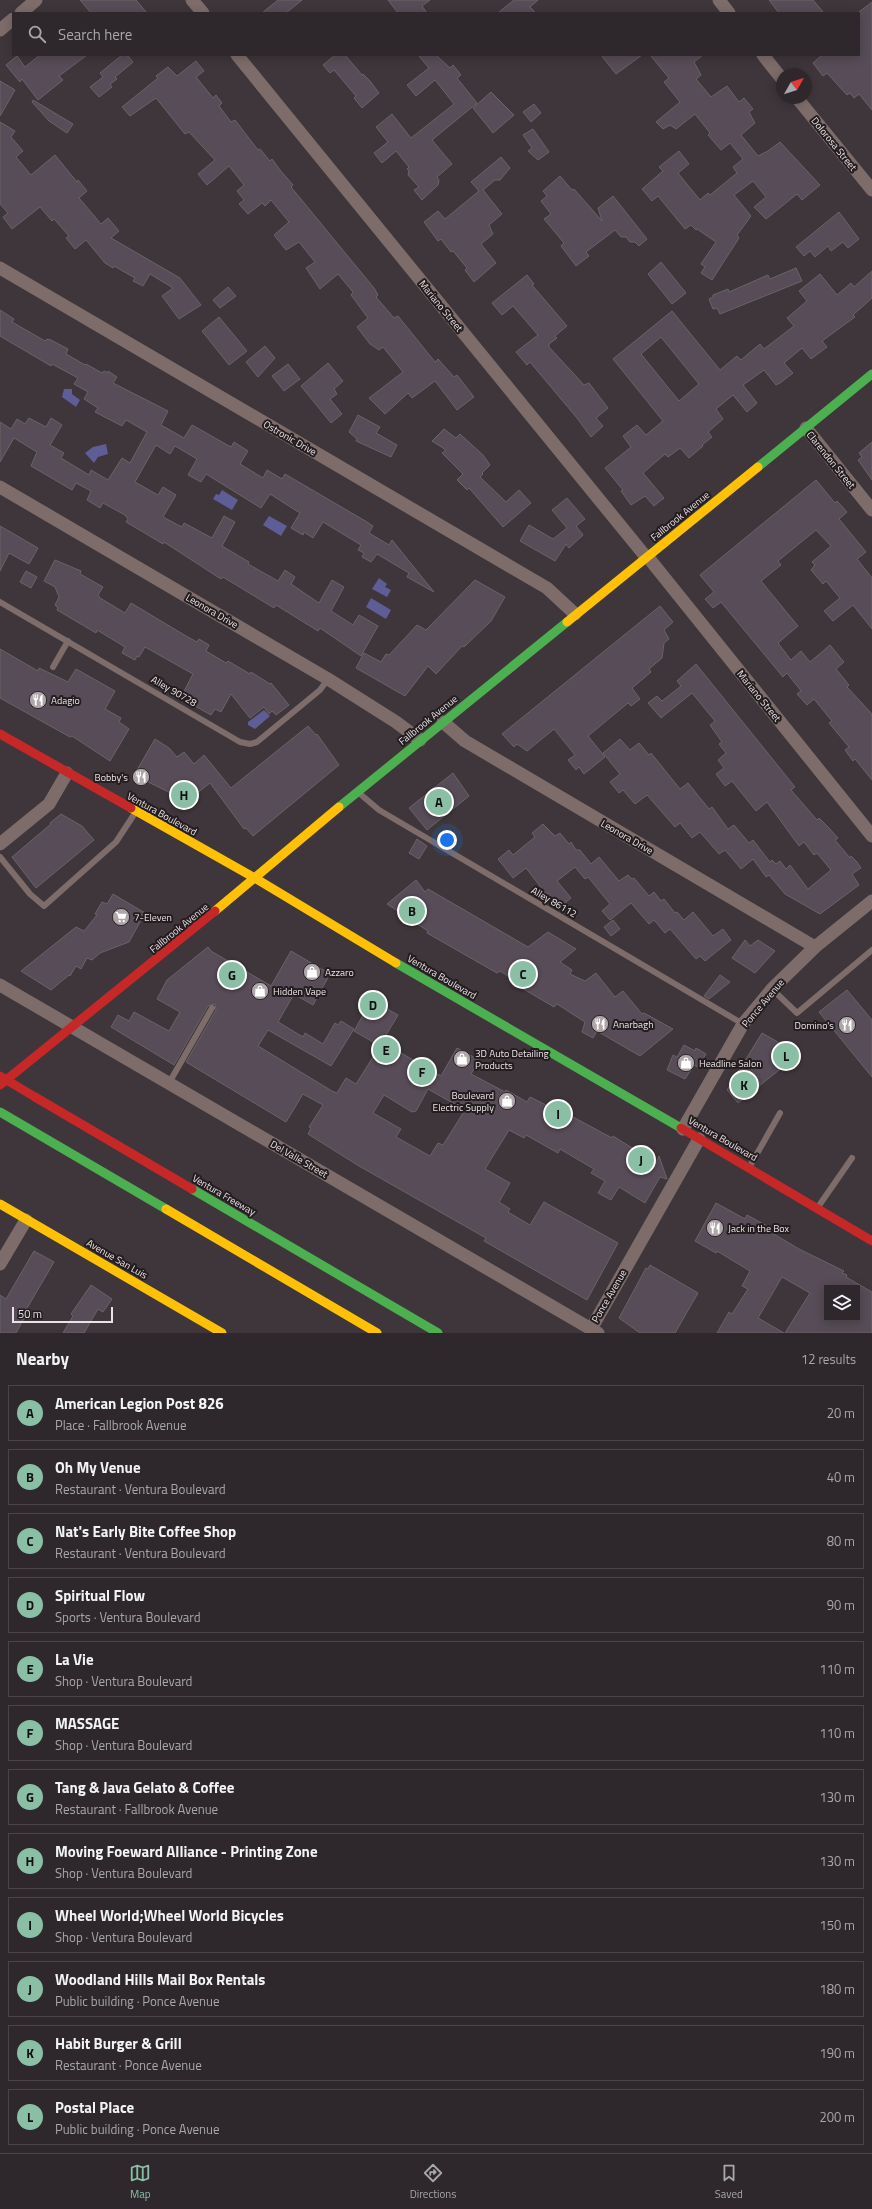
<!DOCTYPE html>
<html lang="en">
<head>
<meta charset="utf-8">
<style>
	:root { --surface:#2e282c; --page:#3a3438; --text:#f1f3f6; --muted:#a7a6a9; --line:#494448; --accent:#8abfa5 }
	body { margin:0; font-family:"Titillium Web",sans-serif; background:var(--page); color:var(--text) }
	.controls { position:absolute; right:12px; bottom:12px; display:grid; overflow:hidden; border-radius:0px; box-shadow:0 2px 10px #0003 }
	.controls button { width:36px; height:36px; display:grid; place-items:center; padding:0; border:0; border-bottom:1px solid var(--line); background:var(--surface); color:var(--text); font:20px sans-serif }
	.compass { position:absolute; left:776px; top:68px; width:36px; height:36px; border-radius:50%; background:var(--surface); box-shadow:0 2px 10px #0003; rotate:51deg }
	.scale { position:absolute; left:12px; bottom:10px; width:101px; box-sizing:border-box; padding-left:4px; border:2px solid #ece2e6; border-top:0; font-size:11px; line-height:14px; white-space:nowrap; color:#ece2e6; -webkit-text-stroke:3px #231d1f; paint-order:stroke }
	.you { position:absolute; left:447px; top:840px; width:14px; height:14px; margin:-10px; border:3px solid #fff; border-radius:50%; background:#1a73e8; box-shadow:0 0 0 6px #1a73e833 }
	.badge { display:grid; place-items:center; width:26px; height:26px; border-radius:50%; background:var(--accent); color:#111; font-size:13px; font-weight:700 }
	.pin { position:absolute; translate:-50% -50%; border:2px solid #fff; box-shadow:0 1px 4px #0006 }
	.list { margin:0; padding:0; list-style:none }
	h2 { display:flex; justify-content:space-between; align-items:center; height:52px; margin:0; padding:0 16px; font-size:17px }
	h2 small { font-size:13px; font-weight:400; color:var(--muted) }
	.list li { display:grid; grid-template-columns:26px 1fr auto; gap:12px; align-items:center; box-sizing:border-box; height:56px; margin:0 8px 8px; padding:0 8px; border:1px solid var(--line); border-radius:0px }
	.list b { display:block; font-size:15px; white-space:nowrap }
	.list p { margin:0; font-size:13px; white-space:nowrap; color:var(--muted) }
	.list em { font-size:13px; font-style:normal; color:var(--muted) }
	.icon { flex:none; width:22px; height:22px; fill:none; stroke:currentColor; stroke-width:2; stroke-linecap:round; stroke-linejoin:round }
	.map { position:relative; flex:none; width:872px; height:1333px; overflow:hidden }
	.search { position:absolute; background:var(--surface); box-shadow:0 2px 10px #0003; left:12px; right:12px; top:12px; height:44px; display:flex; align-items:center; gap:10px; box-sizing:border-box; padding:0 14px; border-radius:0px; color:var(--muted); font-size:15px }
	.sheet { height:820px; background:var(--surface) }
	nav { display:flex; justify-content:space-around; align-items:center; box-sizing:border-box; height:56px; border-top:1px solid var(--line); background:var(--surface); font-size:11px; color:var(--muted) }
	nav a { display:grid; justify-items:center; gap:2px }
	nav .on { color:var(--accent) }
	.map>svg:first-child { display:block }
</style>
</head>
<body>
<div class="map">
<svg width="872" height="1333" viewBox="0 0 872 1333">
	<rect width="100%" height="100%" fill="#3e363a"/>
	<path fill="#5e5d96" d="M64,389H72V394L80,400L76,407L62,397Z
		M106,444L108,454L98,457L94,463L85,453L93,447Z
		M222,490L238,500L232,510L213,499L216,494L219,495Z
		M269,516L287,526L281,536L263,525Z
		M379,578L387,584L385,587L391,590L387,597L372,589Z
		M371,598L391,610L386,619L366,607Z
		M264,710L270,716L255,729L248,725V722Z"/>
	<path fill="#574c57" stroke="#696468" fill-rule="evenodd" d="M80,0H136L147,13H91Z
		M278,0H302L286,13H262Z
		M388,0H430L422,6L427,13H398Z
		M514,0H538L530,7L536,13H498Z
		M769,0H813L824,13H779Z
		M872,2V110L859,94L854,98L850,93L847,95L827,73L823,76L813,63L822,55H859V12Z
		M40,55H87L59,76L63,80L38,100L22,79L20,82L6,65L17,56L25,67Z
		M122,55H127L133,62L115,77L117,79L110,84L112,87L99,97L90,87L103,77L100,73Z
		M335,55H345L362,75L363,74L370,81L379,93L362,108L354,98L356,96L334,70L330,73L323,65Z
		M418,55H436L450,68L453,65L461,75L457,78L477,103L432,140L452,164L437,177L439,180L438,185L422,200L414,190L419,187L408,175L409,170L407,169L409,167L396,151L382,163L374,153L388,142L376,127L392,114L411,138L454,104L435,80L416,96L407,85L429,68Z
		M601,55H642L616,74Z
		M650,55H703L694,62L701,75L696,79L711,97L727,86L739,102L744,98L753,109L749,112L755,123L741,135L758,156L768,151L780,142L820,185L802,200L797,194L766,219L754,207L766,197L753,181L734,195L751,216L737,235L739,238L712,280L701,273L705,267L701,264L716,242L697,229L696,230L691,225L685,229L658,196L652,201L642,189L663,171L659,167L679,151L689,164L678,173L700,200L708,193L710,195L737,173L733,167L743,159L730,143L721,150L708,135L710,133L695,114L676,129L670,125L663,129L656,122L680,102L664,82L669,78Z
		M196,61L204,71L196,77L213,98L216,95L222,103L219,106L231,122L235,120L258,150L260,149L270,161L272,159L280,170L293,185L291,187L374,288L378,295L376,297L394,318L398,316L435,362L438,359L454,377L457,375L474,397L457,410L435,381L412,398L408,393L385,414L369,398L403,372L383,347L379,350L370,344L357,327L368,318L351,295L353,292L338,274L320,289L306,268L315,262L299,242L286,250L274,235L289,222L271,200L265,206L262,203L248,214L239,204L244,200L237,191L244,185L229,166L207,185L198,174L215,160L189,132L185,134L156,98L130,116L122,107L158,78L156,76L168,67L177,76Z
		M0,81L15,90L0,116Z
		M491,92L514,115L493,133L473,108Z
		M33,100L73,124L67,133L49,121L32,102Z
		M534,104L541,113L531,122L523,112Z
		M0,122L15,131L11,137L23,151L16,157L31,175L55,155L77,182L78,180L87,191L79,198L101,224L108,218L119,231L111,238L180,278L201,305L179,319L162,296L173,288L150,274L143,286L133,281L135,278L114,266L113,268L105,263L86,240L75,249L66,238L69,236L54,219L52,221L40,207L12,229L3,217L8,213L0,204Z
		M533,129L549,152L538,160L528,151L532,148L523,135Z
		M501,157L510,168L500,180H495L483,190L502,214L489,225L493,234L481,244L496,263L474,282L465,270L467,268L453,251L451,252L441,239L438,241L424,222L438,211L445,219L479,191L471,182Z
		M560,176L572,190L574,189L602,221L598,208L613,196L647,239L639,246L635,242H630L626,237H621L615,230L586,252L589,256L576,266L561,246L564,243L544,219L551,214L541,201L547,196L543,191Z
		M839,212L859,239L848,248L843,242L831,251L828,246L815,257L810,251L804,256L796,247Z
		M661,262L686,293L672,304L648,274Z
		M796,268L802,281L720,314L717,308L713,309L709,299L713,297V295L728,289L729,292L768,275L770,279Z
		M872,271V298L853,315L855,317L822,341L827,347L811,359L802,348L784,363L793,373L780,383L776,385L764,370L743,385L757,403L747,412L733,395L716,409L723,419L708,432L712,437L702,445L703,446L689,458L680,448L668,457L665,454L643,473L664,498L654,506L645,496L631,505L621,491L623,490L605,468L631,447L623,436L637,425L646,435L663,421L613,359L672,311L720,370L737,356L741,360L760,344L764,349L794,326L787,318L807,301L799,291L820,274L837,295L851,283L854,287ZM661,337L699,384L679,401L641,354Z
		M527,275L534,284L532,285L567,326L555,336L557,338L549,344V347L584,385L589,383L608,408L596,418L603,426L591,437L577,418L530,362L527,365L516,352L538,335L513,306L502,315L492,303Z
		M228,287L236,296L220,308L213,300Z
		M0,310L14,319L12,322L45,341L47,339L51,340L68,349L66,354L85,365L86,364L102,373L104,371L108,373V371L117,377L113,383L168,411L161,425L184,438L192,425L231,447L234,442L248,451L240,464L263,478L267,470L282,479L285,474L367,522L373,526L369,533L389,545L392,540L434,592L407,577L409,573L377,554L371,562L362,557L364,553L358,550L361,545L323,522L313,538L304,532L303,535L291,528L300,513L270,494L261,508L206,474L201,482L188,475L197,459L175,446L170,454L156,445L135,482L158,495L163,487L176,495L163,517L182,527L184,523L212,538L224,516L235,522L222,546L249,562L248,564L278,581L285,570L295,577L291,584L319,603L332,580L344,587L331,611L353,625L359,615L378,626L361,656L320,628L318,631L276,605L274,608L223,577L221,579L164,542L163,544L143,532L126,522L128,519L125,515L103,503L100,508L87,500L91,491L76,483L72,490L31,466L37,452L14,438L0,462V422L11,429L17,419L25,424L29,418L46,427L51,418L62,425L50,445L64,453L61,458L89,475L91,470L108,480L122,458L130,463L147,432L126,420L122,426L95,412L98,408L84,399L88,392L74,384L78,378L52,364L51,366L0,336Z
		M219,317L247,351L229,365L202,331Z
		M265,346L275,358L258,377L246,362Z
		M328,363L343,381L334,389L337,394L330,399L342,414L331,423L301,386Z
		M288,364L300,379L284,391L272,376Z
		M358,415L380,427L376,433L397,445L391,457L356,441L357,439L349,432Z
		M444,429L456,438L460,434L483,455L490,465L482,473L483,474L480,477L506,502L519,490L531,503L503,527L469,488L467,490L457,480L463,474L442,453L446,450L432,441Z
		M872,442V480L858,460L862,457L859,453Z
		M816,480L835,503L837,501L847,512L839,519L866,552L857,559L872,578V629L853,605L833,621L824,611L840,598L826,581L823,584L811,570L815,565L812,562L831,546L816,530L778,561L781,565L761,581L798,626L778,643L791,660L801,651L810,662L830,645L844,662L836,669L849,685L847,687L872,714V780L855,759L853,761L845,750L849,747L829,723L832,721L814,699L807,705L797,694L801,691L787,673L783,677L721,602L713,608L705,599L714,592L700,575Z
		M567,498L585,519L576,526L583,535L569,548L566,544L555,561L520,541L529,525L553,539L567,528L552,510Z
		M0,526L38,548L29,564L9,553L0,571Z
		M55,560L81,571L80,574L103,587L98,595L100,598L125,613L131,603L186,636L197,642L199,639L209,645L206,651L226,663L228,661L250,674L251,672L270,684L271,683L289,705L276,715L272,711L269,714L264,707L250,718L231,694L221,712L215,709L211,715L186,701L181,697L193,674L145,647L139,657L137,656L135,660L122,653L125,647L97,630L96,633L57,610L58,608L55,605L59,597L55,587L44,581Z
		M26,571L37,577L31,588L20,582Z
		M475,580L505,597L491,621L464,647L462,646L436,674L428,666L405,696L356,668L364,653L381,662L386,654L389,655L417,625L426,630Z
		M660,606L673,622L664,630L669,639L664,643L662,658L649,669L651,672L632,688L640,699L631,706L628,703L588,736L605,757L584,774L579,767L576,770L568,760L575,755L554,729L527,751L517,744L514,747L502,734Z
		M0,649L38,671L39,668L68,682L76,669L115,691L105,709L121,718L119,722L129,729L110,761L72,736L70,737L0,698Z
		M696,664L795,787L791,790L817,820L819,818L828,827L838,838L835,840L850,858L851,856L857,862L861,868L852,874L859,885L820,914L785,894L769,875L766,877L753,859L741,869L725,850L719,854L700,832L692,838L680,823L675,827L647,795L635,804L623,790L619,793L610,782L620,774L603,753L620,739L630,750L639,743L649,755L651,753L680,789L688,783L709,809L712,807L728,829L734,825L749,843L753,840L770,862L772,860L776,864L780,861L786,869L790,865L808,889L831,870L817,853L814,855L804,842L799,846L767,802L756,811L732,781L725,786L716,774L724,768L718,760L726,753L719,744L722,742L710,725L715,721L692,693L661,718L648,703L657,696L662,701L681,686L677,681L678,680Z
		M308,726L316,735L317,734L339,765L253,836L246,828L244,829L210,783L187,801L134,775L155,739L169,748L177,757L184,752L194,764L204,755L231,788Z
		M453,773L469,796L427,830L409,808Z
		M61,814L82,826L94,840L36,888L12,857L51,824L50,823Z
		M543,824L555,836L560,833L569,844L571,842L576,850H580L591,864L599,857L619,881L628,875L632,879L634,878L649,896L654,892L661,901L664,899L675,913L677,912L684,920L693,912L713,936L723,929L731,940L705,961L700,956L696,959L670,929L665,933L654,920L649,924L631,903L610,920L602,911L610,904L588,877L585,879L575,867L557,881L571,898L560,907L548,893L546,894L526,868L513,878L498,859L509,850L513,855L535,837L532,833Z
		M417,839L427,846L419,859L409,853Z
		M416,880L425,892L428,889L528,947L548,932L576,949L560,962L572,970L570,974L585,981L596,973L615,997L623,991L642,1014L644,1013L673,1029L640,1056L597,1031L593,1038L582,1032L585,1022L557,1004L554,1007L515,984L516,981L500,971L497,973L427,933L428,931L387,904Z
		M113,894L145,913L129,942L100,953L92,960L87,958L81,969L76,966L70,976L69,975L51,990L21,971L76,927L84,931L97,915L95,914L102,902L107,904Z
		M613,920L620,929L611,936L604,927Z
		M745,940L750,946L758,940L775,951L755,973L732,958Z
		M208,947L211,951L271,986L291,951L330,974L313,1005L294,994L278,1022L303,1037L305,1033L323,1044L335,1023L338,1025L341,1021L354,1029L331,1066L268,1030L258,1046L332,1091L337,1093L346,1078L356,1084L380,1046L354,1031L371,1001H373L398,1015L382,1042L441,1076L457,1048L479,1060L471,1074L505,1092L506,1090L527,1102L530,1097L548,1106L549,1104L612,1138L613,1136L656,1163L659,1156L667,1179L660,1177L645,1203L619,1187L611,1200L598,1193L605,1181L591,1173L594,1169L560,1149L558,1153L526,1135L524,1138L509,1130L485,1169L510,1183L499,1202L510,1209L508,1212L530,1225L544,1202L618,1243L587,1300L484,1241L486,1238L359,1166L308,1134L311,1128L309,1127L323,1105L303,1094L286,1122L186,1062L216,1010L215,1004L208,1006L174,1065L111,1027L118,1015L129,1021L134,1012L169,1031L180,1012L157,999L167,980ZM428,1089L465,1110L443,1145L438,1143L430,1156L396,1137L401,1129L373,1113L384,1095L412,1112L416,1111Z
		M720,975L730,982L709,999L704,996Z
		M847,990L872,1020V1077L819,1012Z
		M762,1033L799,1054L738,1103L727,1090Z
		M684,1045L695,1051L696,1048L706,1054L698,1067L694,1065L685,1079L667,1070L673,1055L677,1057Z
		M716,1203L745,1219L747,1215L769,1227L767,1230L799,1249L844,1271L842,1273L847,1275L846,1277L872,1292V1333H785L810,1293L782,1277L758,1318L784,1333H717L729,1312L732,1314L748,1289L742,1286L750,1271L717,1251L716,1253L695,1241ZM827,1288H857V1318H827Z
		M34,1251L54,1262L26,1310L28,1311L16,1333H0V1295L6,1299Z
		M650,1265L698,1293L675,1333H640L619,1318L646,1268L648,1269Z
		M91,1285L112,1299L103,1312L98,1309L84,1333H63L73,1316L71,1314Z"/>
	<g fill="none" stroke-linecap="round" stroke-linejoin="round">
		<path stroke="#7d6c6a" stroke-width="6" d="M0,602L240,742L250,744L257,742L320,690L328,679
			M53,667L68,641
			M359,793L379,810L743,1024
			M0,857L30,894L44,906L116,842L135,813
			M772,989L797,1013L872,950
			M169,1083L212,1008
			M750,1166L780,1113
			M818,1207L852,1158"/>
		<path stroke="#7d6c6a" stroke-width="13" d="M192,0L203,13
			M719,0L729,13
			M21,13L36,0
			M0,30L13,19
			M237,55L646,557
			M763,55L782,79
			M797,98L872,190
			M0,268L547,588L575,614
			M806,428L872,510
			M0,487L328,679L396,722L420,740
			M647,556L872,836
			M443,722L465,741L815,947
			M0,844L49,804L67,773
			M0,985L598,1333
			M683,1129L743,1024L772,989L815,947L872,901
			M0,1264L26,1220
			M591,1329L699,1139"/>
		<path stroke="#4caf50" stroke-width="9" d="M758,467L872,374
			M339,807L567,622
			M396,963L681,1128
			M0,1112L166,1209
			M192,1189L438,1333"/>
		<path stroke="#ffc107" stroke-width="9" d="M567,622L758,467
			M131,808L255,878L396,963
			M215,911L339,807
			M0,1204L222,1333
			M166,1209L377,1333"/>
		<path stroke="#c62828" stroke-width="9" d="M0,734L131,808
			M0,1085L215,911
			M35,1097L192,1189
			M681,1128L872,1241"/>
		<path stroke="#c62828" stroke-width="9" d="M0,1076L35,1097"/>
	</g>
	<defs>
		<symbol id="restaurant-disc" viewBox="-11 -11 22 22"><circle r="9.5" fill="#afa6aa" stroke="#231d1f"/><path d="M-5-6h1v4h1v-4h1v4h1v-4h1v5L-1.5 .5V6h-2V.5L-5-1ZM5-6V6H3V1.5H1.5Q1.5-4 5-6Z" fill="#fff"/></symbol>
		<symbol id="supermarket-disc" viewBox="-11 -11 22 22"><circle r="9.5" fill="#afa6aa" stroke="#231d1f"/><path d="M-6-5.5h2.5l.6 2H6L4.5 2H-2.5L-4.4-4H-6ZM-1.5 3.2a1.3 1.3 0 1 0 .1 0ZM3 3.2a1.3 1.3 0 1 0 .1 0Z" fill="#fff"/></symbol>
		<symbol id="shop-disc" viewBox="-11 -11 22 22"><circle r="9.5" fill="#afa6aa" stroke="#231d1f"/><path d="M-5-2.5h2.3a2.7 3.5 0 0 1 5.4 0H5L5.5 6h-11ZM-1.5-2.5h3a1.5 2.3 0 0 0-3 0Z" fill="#fff"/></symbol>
	</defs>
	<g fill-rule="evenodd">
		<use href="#restaurant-disc" x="28" y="690" width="20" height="20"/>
		<use href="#restaurant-disc" x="131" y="767" width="20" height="20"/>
		<use href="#supermarket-disc" x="111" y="907" width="20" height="20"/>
		<use href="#shop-disc" x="302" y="962" width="20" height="20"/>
		<use href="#shop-disc" x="250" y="981" width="20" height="20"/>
		<use href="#restaurant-disc" x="590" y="1014" width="20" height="20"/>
		<use href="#restaurant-disc" x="837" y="1015" width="20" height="20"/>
		<use href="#shop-disc" x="452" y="1049" width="20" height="20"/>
		<use href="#shop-disc" x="676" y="1053" width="20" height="20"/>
		<use href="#shop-disc" x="497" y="1091" width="20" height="20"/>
		<use href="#restaurant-disc" x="705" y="1218" width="20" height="20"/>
	</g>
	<g text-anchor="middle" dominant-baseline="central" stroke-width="4" stroke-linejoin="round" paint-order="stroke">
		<g font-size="10" fill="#ece2e6" stroke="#231d1f">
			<text transform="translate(834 144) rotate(51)">Dolorosa Street</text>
			<text transform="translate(441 306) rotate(51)">Mariano Street</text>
			<text transform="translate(290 438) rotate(30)">Ostronic Drive</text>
			<text transform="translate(831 460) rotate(51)">Clarendon Street</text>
			<text transform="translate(680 516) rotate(-39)">Fallbrook Avenue</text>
			<text transform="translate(212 611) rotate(30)">Leonora Drive</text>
			<text transform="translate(174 691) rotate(30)">Alley 90728</text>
			<text transform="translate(759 696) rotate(51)">Mariano Street</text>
			<text transform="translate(428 720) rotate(-39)">Fallbrook Avenue</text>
			<text transform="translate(162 814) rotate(29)">Ventura Boulevard</text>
			<text transform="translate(627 837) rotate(30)">Leonora Drive</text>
			<text transform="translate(554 902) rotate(30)">Alley 86112</text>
			<text transform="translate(179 928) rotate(-39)">Fallbrook Avenue</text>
			<text transform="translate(442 977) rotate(30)">Ventura Boulevard</text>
			<text transform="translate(763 1003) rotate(-50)">Ponce Avenue</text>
			<text transform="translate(723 1139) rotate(30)">Ventura Boulevard</text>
			<text transform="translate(299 1159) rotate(30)">Del Valle Street</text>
			<text transform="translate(224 1195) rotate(30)">Ventura Freeway</text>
			<text transform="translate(117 1259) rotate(30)">Avenue San Luis</text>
			<text transform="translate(609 1296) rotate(-60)">Ponce Avenue</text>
		</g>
		<g font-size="10" fill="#ece2e6" stroke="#231d1f" text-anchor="start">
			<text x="51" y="700">Adagio</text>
			<text x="128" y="777" text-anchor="end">Bobby's</text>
			<text x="134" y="917">7-Eleven</text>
			<text x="325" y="972">Azzaro</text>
			<text x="273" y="991">Hidden Vape</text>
			<text x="613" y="1024">Anarbagh</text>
			<text x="834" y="1025" text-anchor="end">Domino's</text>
			<text x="475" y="1053">3D Auto Detailing<tspan x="475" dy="12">Products</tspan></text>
			<text x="699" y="1063">Headline Salon</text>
			<text x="494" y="1095" text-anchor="end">Boulevard<tspan x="494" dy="12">Electric Supply</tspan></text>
			<text x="728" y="1228">Jack in the Box</text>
		</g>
	</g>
</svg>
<div class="controls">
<button><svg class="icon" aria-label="layers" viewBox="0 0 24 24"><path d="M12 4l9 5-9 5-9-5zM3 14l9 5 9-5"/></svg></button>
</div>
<svg class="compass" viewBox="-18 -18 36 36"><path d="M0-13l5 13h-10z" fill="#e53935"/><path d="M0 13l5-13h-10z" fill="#a7a6a9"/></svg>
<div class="scale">50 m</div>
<div class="you"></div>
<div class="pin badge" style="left:439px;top:802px">A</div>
<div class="pin badge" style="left:412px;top:911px">B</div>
<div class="pin badge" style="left:523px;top:974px">C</div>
<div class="pin badge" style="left:373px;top:1005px">D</div>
<div class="pin badge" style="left:386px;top:1050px">E</div>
<div class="pin badge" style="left:422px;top:1072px">F</div>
<div class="pin badge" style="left:232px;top:975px">G</div>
<div class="pin badge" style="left:184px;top:795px">H</div>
<div class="pin badge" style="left:558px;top:1114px">I</div>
<div class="pin badge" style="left:641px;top:1160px">J</div>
<div class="pin badge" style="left:744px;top:1085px">K</div>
<div class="pin badge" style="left:786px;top:1056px">L</div>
<div class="search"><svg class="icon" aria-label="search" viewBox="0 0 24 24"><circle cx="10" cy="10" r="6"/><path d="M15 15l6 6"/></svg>Search here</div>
</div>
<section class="sheet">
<h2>Nearby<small>12 results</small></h2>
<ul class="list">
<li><span class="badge">A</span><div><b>American Legion Post 826</b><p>Place · Fallbrook Avenue</p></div><em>20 m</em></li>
<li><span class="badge">B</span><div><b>Oh My Venue</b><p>Restaurant · Ventura Boulevard</p></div><em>40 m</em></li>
<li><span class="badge">C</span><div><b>Nat's Early Bite Coffee Shop</b><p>Restaurant · Ventura Boulevard</p></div><em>80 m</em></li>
<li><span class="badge">D</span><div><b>Spiritual Flow</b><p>Sports · Ventura Boulevard</p></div><em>90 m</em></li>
<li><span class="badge">E</span><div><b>La Vie</b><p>Shop · Ventura Boulevard</p></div><em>110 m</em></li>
<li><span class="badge">F</span><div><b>MASSAGE</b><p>Shop · Ventura Boulevard</p></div><em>110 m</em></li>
<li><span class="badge">G</span><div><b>Tang &amp; Java Gelato &amp; Coffee</b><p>Restaurant · Fallbrook Avenue</p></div><em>130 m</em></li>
<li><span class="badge">H</span><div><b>Moving Foeward Alliance - Printing Zone</b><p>Shop · Ventura Boulevard</p></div><em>130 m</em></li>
<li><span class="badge">I</span><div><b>Wheel World;Wheel World Bicycles</b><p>Shop · Ventura Boulevard</p></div><em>150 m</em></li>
<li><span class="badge">J</span><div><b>Woodland Hills Mail Box Rentals</b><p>Public building · Ponce Avenue</p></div><em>180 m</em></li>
<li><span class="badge">K</span><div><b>Habit Burger &amp; Grill</b><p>Restaurant · Ponce Avenue</p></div><em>190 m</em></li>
<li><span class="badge">L</span><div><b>Postal Place</b><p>Public building · Ponce Avenue</p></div><em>200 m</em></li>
</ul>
</section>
<nav>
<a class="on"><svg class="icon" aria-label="map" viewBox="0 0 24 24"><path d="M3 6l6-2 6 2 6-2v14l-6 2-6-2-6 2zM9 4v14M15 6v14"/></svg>Map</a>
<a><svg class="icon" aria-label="directions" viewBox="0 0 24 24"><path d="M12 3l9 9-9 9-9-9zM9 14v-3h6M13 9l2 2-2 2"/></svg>Directions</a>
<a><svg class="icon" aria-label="saved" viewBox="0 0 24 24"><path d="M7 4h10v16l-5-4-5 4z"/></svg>Saved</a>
</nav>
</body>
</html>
